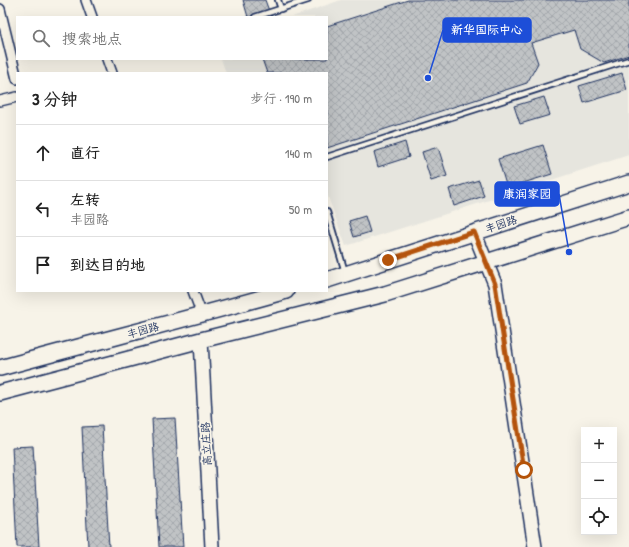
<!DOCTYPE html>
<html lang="zh">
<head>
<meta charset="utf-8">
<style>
	:root { --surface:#fff; --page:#f2f2f2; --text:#222; --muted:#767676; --line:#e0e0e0 }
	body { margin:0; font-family:"Patrick Hand","LXGW WenKai TC",sans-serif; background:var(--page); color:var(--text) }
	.controls { position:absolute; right:12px; bottom:12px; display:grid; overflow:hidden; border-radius:0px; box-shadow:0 4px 16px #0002 }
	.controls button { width:36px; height:36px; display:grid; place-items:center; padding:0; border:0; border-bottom:1px solid var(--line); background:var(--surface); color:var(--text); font:20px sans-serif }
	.stop { position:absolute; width:12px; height:12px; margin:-9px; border:3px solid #b45309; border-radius:50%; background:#fff }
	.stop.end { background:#b45309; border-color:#fff; box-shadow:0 1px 4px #0008 }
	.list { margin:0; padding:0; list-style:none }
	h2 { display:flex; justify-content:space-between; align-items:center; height:52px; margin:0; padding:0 16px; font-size:17px }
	h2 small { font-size:13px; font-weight:400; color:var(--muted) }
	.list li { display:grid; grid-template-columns:26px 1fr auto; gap:12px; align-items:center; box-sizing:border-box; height:56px; padding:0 16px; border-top:1px solid var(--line) }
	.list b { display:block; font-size:15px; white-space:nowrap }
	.list p { margin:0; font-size:13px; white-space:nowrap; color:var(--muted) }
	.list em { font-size:13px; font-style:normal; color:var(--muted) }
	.icon { flex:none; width:22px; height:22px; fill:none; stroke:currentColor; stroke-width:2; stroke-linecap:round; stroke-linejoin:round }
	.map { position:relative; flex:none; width:629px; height:547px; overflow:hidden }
	.search { position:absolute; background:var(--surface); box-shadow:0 4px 16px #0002; left:16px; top:16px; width:312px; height:44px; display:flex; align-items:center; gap:10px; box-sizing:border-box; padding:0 14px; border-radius:0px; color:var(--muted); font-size:15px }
	.panel { position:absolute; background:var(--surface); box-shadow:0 4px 16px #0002; left:16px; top:72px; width:312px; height:220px; border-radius:0px }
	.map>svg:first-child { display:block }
</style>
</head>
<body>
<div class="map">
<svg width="629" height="547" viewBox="0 0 629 547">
	<defs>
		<pattern id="building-cross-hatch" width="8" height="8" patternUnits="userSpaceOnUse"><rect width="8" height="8" fill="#c0c3c5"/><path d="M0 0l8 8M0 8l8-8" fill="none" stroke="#a4a8ac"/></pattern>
	</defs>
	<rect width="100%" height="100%" fill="#f7f3e8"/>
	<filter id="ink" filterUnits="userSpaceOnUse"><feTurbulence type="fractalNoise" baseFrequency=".025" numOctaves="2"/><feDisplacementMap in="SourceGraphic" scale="8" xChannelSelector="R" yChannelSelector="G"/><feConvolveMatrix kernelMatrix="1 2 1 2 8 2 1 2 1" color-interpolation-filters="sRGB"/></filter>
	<g filter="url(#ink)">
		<path fill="#e6e5de" d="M341,0H629V155L346,246L327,194V73H226L221,59H327V17H292Z"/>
		<path fill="url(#building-cross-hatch)" stroke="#1b2f5e" d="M243,0H265L269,11L251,17H248Z
			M408,0H629V55L604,63L580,49L574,30L531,43L538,63L527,83L327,148V73H267L262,59H327V26Z
			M622,73L627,90L584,103L579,86Z
			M544,97L550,115L520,124L514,106Z
			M405,142L409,157L378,167L374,152Z
			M543,145L552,174L507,188L498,159Z
			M438,147L447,176L431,181L422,152Z
			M479,180L484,196L454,206L449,189Z
			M365,216L370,232L354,237L349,221Z
			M175,418L183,547H159L152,419Z
			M102,426L109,547H88L82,427Z
			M33,446L39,547H17L12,447Z"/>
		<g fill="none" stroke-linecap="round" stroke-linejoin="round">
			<defs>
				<path id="lane" d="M278,0L281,9
					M255,17L308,0
					M327,157L629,60
					M327,212L345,272"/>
				<path id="street" d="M86,0L92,17
					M0,9L17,79
					M107,59L112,73
					M0,101L17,97
					M193,291L202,315"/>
				<path id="secondary" d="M474,232L495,284L535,547
					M201,340L212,547"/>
				<path id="primary" d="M327,280L629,183
					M0,368C95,342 191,318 286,291
					M0,393L201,340L385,294L629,217"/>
			</defs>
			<use href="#lane" stroke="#1b2f5e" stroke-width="8"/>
			<use href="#street" stroke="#1b2f5e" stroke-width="12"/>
			<use href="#secondary" stroke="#1b2f5e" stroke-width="16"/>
			<use href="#primary" stroke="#1b2f5e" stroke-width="18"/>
			<use href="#lane" stroke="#f7f3e8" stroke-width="4.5"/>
			<use href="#street" stroke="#f7f3e8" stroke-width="9"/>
			<use href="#secondary" stroke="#f7f3e8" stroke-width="13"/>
			<use href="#primary" stroke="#f7f3e8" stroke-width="15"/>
		</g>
	</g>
	<g fill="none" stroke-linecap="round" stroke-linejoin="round" filter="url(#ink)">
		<path stroke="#b45309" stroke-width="5" d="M388,260L474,232L495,284L524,470"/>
	</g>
	<g text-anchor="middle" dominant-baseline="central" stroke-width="3.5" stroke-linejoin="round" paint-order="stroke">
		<g font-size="11" fill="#1b2f5e" stroke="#f7f3e8">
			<text transform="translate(501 224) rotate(-18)">丰园路</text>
			<text transform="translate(143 330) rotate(-15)">丰园路</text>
			<text transform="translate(206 444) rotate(-93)">高立庄路</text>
		</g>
	</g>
	<path fill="none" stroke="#1d4ed8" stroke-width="1.5" d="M428 78L443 30M569 252L559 194"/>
	<g fill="#1d4ed8" stroke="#f7f3e8" stroke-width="1.5">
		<circle cx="428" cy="78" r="4"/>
		<circle cx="569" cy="252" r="4"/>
	</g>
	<g fill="#1d4ed8" stroke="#1d4ed8" stroke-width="1.5">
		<rect x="443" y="18" width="88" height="24" rx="4"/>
		<rect x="495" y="182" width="64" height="24" rx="4"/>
	</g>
	<g font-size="12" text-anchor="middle" font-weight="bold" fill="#fff">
		<text x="487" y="34">新华国际中心</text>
		<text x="527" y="198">康润家园</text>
	</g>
</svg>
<div class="controls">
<button>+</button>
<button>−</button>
<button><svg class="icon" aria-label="locate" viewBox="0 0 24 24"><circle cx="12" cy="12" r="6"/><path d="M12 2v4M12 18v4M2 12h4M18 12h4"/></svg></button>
</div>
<div class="stop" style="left:524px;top:470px"></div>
<div class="stop end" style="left:388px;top:260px"></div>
<div class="search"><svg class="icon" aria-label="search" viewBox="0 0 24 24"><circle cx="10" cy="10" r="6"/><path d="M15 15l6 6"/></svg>搜索地点</div>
<section class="panel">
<h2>3 分钟<small>步行 · 190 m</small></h2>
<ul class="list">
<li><svg class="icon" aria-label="ahead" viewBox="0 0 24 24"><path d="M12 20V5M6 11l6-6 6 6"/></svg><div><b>直行</b></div><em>140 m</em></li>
<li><svg class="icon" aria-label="left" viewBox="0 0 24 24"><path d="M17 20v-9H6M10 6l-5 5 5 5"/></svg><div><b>左转</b><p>丰园路</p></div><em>50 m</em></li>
<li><svg class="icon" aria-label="arrive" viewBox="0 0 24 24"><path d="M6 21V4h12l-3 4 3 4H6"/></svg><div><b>到达目的地</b></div></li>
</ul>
</section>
</div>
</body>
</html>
